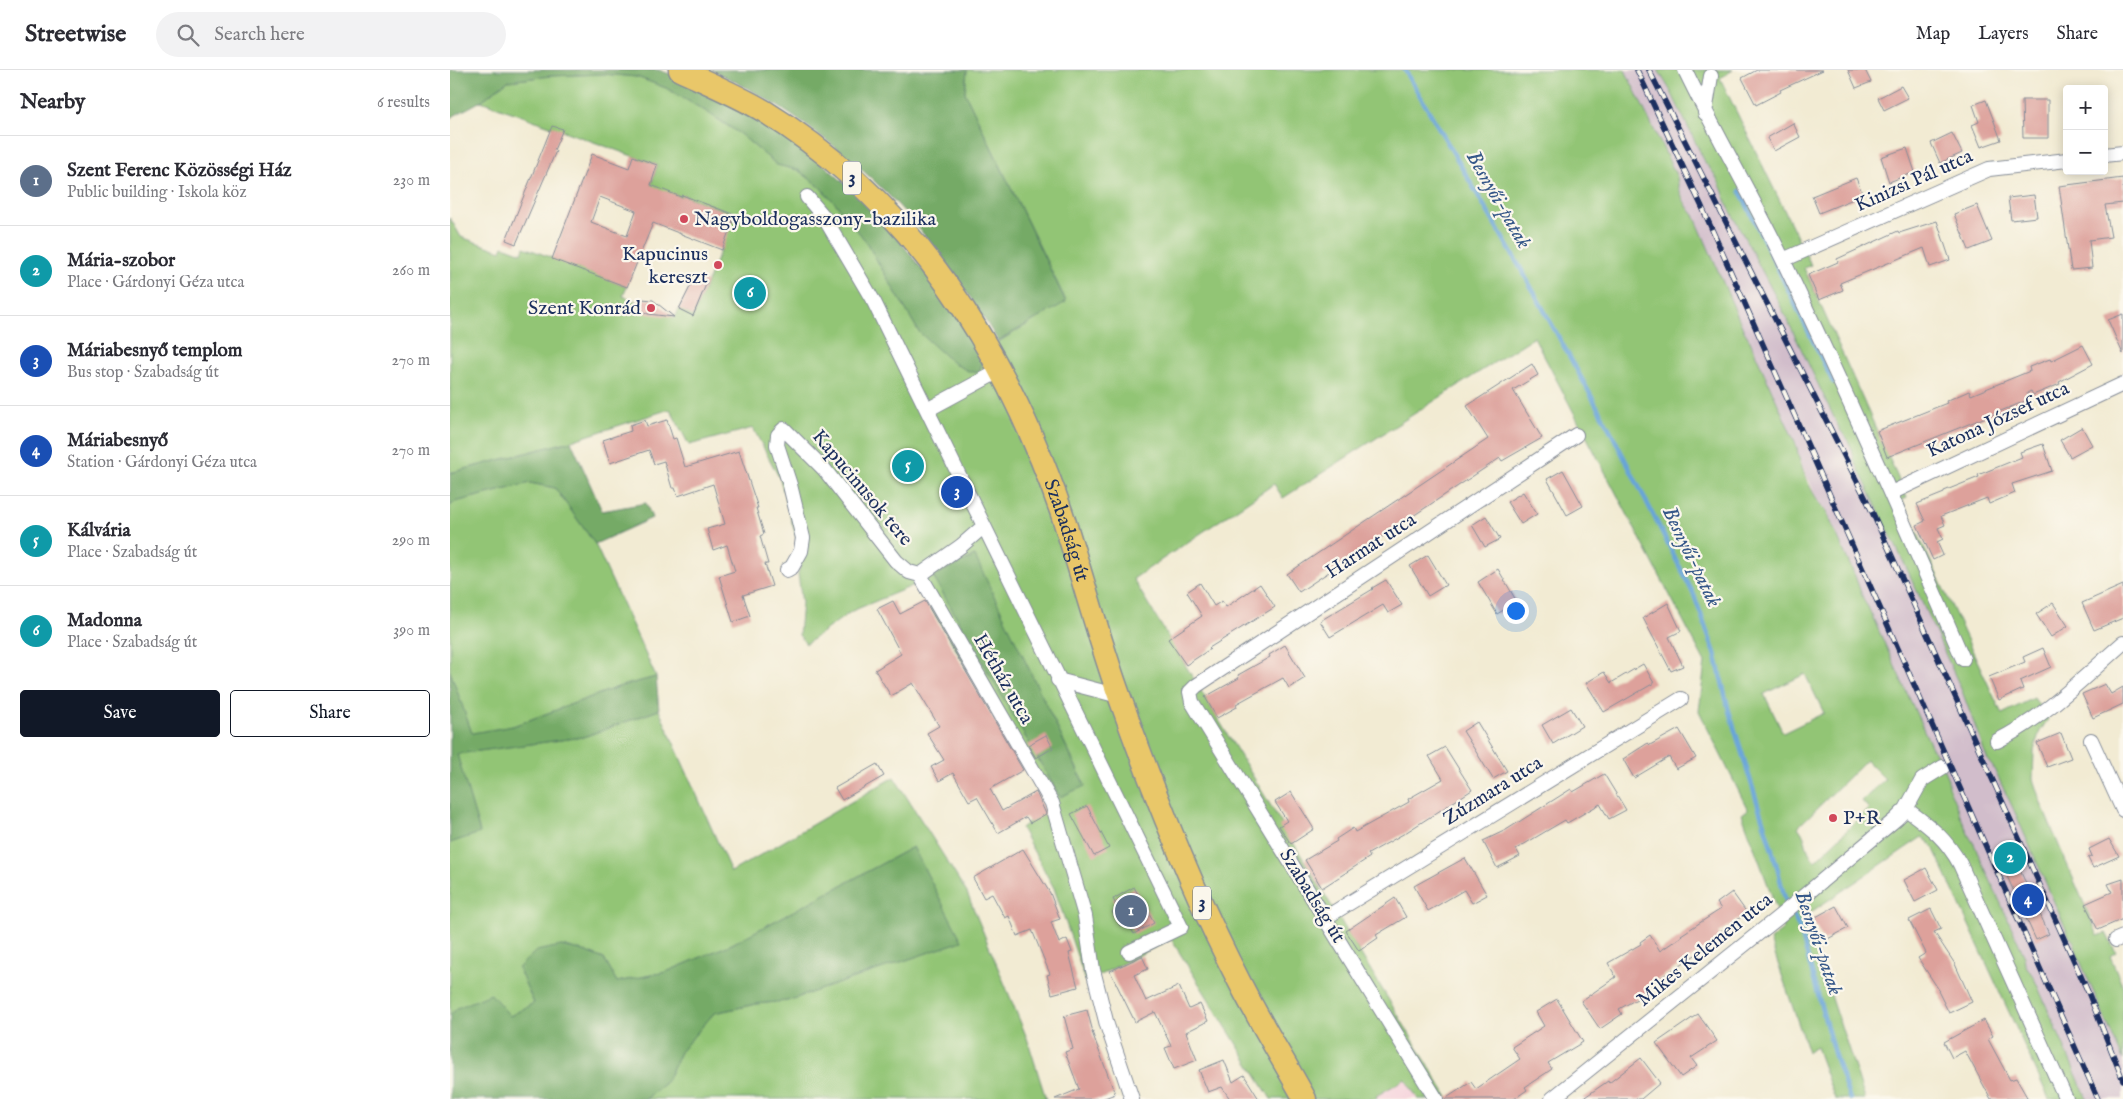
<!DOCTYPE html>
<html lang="en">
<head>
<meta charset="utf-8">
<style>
	:root { --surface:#fff; --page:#f2f2f3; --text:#2b2b33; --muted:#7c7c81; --line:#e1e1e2; --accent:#111827 }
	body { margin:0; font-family:"IM FELL English",serif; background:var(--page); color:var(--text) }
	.controls { position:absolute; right:15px; top:15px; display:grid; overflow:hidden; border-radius:5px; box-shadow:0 2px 12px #0003 }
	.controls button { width:45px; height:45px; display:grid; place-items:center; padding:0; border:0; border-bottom:1px solid var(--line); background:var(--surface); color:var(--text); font:25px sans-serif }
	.you { position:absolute; left:1065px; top:540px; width:18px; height:18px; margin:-12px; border:4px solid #fff; border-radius:50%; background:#1a73e8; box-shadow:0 0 0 8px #1a73e833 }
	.badge { display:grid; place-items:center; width:32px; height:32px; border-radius:50%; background:var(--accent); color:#fff; font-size:16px; font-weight:700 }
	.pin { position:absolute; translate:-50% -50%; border:2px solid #fff; box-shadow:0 1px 5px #0006 }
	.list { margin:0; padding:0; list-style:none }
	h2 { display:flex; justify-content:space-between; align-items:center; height:65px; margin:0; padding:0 20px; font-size:21px }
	h2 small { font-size:16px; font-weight:400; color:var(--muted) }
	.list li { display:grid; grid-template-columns:32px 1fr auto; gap:15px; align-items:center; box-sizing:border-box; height:90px; padding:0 20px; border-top:1px solid var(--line) }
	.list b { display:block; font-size:19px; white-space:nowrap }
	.list p { margin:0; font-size:16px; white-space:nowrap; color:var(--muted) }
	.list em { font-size:16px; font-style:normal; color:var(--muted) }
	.actions { display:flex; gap:10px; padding:15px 20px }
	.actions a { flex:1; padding:11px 0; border:1px solid var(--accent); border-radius:5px; text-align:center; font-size:18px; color:var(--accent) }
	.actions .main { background:var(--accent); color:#fff }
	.icon { flex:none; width:28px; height:28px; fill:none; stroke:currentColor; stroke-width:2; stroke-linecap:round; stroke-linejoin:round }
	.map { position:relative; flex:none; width:1673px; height:1029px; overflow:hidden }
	header { display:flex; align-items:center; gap:30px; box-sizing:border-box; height:70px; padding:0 25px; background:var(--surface); border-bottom:1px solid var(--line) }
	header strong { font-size:24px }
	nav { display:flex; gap:28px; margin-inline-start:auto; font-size:18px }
	.search { width:350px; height:45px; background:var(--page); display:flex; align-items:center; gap:12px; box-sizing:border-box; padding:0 18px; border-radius:28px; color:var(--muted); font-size:19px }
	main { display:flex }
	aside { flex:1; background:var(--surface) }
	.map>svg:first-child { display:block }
</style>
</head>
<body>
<header>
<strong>Streetwise</strong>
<div class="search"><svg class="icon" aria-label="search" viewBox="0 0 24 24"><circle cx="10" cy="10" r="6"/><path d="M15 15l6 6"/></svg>Search here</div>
<nav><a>Map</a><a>Layers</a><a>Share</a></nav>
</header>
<main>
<aside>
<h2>Nearby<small>6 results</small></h2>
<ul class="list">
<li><span class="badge" style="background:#5c6f8a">1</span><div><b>Szent Ferenc Közösségi Ház</b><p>Public building · Iskola köz</p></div><em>230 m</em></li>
<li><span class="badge" style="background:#0f9aa8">2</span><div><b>Mária-szobor</b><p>Place · Gárdonyi Géza utca</p></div><em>260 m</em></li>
<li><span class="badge" style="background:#1a4fb4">3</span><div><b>Máriabesnyő templom</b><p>Bus stop · Szabadság út</p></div><em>270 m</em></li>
<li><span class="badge" style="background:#1a4fb4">4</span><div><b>Máriabesnyő</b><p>Station · Gárdonyi Géza utca</p></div><em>270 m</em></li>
<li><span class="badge" style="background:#0f9aa8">5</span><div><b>Kálvária</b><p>Place · Szabadság út</p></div><em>290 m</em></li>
<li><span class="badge" style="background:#0f9aa8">6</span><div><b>Madonna</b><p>Place · Szabadság út</p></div><em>390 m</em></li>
</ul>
<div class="actions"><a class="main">Save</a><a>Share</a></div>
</aside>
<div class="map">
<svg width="1673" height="1029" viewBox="0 0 1673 1029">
	<rect width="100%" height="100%" fill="#fbf7ec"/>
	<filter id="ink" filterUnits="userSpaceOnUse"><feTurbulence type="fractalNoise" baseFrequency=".02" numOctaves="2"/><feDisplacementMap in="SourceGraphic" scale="10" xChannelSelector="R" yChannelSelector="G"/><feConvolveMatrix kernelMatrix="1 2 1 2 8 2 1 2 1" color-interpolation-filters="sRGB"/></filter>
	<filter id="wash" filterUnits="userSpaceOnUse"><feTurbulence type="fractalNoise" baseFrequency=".0096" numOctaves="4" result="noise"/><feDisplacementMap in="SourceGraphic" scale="20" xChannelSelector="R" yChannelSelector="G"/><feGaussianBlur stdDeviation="1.12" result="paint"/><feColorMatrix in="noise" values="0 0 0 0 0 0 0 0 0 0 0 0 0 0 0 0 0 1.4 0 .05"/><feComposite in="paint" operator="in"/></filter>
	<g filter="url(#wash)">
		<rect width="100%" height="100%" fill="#f2ebd3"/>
		<path fill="#f5cfda" d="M955,1008L968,1029H927L926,1026Z"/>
		<path fill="#d1bdcb" d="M1175,0H1208L1215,11L1256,94L1262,101L1274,124L1276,132L1333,241L1390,360L1396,366L1403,382L1404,391L1457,499L1512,621L1538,691L1543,697L1563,738L1619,866L1624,872L1628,886L1673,990V1029H1637L1584,909L1575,894L1574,885L1524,774L1515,759L1488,686L1482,678L1418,537L1414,531L1405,506L1375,439L1369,433L1348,386L1347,377L1299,269L1294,261L1244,145L1239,140L1228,116L1227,107Z"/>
		<path fill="#92c575" stroke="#567a6a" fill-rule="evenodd" d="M517,0H1175L1227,107C1228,121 1235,136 1244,145L1294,261L1299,269L1347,377C1348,393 1363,428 1375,439L1405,506L1414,531L1418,537L1482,678L1488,686L1498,709V716L1519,766L1524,774L1574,885L1575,894L1584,908L1637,1029H1599L1482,775L1472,767L1355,846L1415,1029H1385L1366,977L1358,982L1320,870L1334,859L1292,744L1298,740L1249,641L1255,592L1084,267L833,428L824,414L683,509L999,1029H968L955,1009L926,1026L927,1029H821L721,869L636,912L604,818L571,758L599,736L467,514L402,541L356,574L349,565L352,533L348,504L352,489L330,409L303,358L239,375L220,339L121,371L0,403V148L11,167L51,181L53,176L72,183L74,177L177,217L173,226L225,248L229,239L243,246L285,145L233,125L231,127L201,116L207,95L31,31L58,11L100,6L153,4L187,7L216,18L257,42L290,64L327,95L348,100L369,116L386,134L415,170L469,262L526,303L529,302L532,293L530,283L616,231L515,23ZM524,486L635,715L610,727L483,506ZM1355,604L1374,643L1333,663L1314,624ZM1416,690L1435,709L1412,731L1419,739L1365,791C1353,778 1359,771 1348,757Z
			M1208,0H1283L1270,8L1361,195L1354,198L1457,428L1452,430L1552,644L1584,628L1598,649L1589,663L1584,681L1583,709L1592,736L1648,866L1656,863L1666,882L1660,886L1673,916V990L1628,886L1624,872L1619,866L1563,738L1543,697L1538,691L1512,621L1457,499L1404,390C1403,379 1398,369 1390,360L1333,241L1276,132C1273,119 1266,104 1256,94L1220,20Z
			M80,413L105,418L145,474L206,607L168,617L63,656L22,664L0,601V436L5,432Z
			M209,640L281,802L444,707L517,823L577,968L596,1029H196L217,1011L230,982L264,943L306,934L337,931L511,871L463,777L282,874L216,902L167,912L154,889L131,880L111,876L78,921L84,933L60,946L7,938L0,946V773L30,762L6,684L133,667Z"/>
		<path fill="#75aa66" stroke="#486c62" d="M0,0H208L223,5L305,46L355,78L427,142L509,246L532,287V293L529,302H520L503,293L469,262L415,170L386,134L369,116L348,100L327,95L290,64L257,42L216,18L187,7L153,4L100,6L58,11L31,31L0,48Z
			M261,0H517L515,23L616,232L548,271C523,230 496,190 465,154C414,93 333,32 261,0Z
			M121,371L152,441L196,433L202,448L145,474L105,418L80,413L5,432L0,436V403Z
			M525,486L635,716L610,727L483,506Z
			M0,601L22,663L63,656L168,617L206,607L209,640L133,667L7,684L30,763L0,773Z
			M463,777L512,871L337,931L306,934L264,943L230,982L217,1011L196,1029H0V946L7,938L41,924L60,946L84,933L68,898L86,881L111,876L131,880L154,889L167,912L216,902L282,874Z"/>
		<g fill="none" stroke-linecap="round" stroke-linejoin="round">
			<path stroke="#67a4d8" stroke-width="4.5" d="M955,0L1075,206L1160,360L1244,525L1265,583L1279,641L1326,793L1335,829L1350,859L1384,983L1400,1029
				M1290,121L1383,312"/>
		</g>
		<g id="blocks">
			<path fill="#dda19b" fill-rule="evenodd" d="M1307,0H1373L1330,20L1331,22L1306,35L1292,8Z
				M1398,0H1415L1421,12L1406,18Z
				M1451,16L1458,28L1434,40L1428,28Z
				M1536,30L1551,70L1531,77L1522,55L1529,52L1523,35Z
				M1572,30H1598V68H1573Z
				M1343,53L1350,67L1324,81L1317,68Z
				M102,56L113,59L104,80L106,81L66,174L56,170Z
				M1502,63L1512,83L1490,93L1481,73Z
				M1457,78L1465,102L1439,112L1431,87Z
				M142,84L179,98L183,86L207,95L201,115L231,127L232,125L285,145L272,180L203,153L177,217L102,189ZM150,127L186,141L177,166L141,152Z
				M1406,108L1413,125L1369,143L1362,126Z
				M1673,108V133L1655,135L1661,167L1639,170L1642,198L1621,200L1609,116Z
				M1584,125L1587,147L1561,150L1558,128Z
				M1527,135L1542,171L1519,180L1504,144Z
				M1487,151L1500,190L1480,197L1474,178L1390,213L1393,220L1369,230L1358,205L1388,192L1387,189L1448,161L1449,163Z
				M245,207L257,212L243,246L229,239Z
				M192,229L203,230L224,247L198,244L188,238Z
				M1673,244V284L1658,250Z
				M1633,275L1643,294L1609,312L1610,314L1583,325L1581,321L1577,323L1578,330L1437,387L1427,361L1497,333L1496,331L1519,321L1521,325L1580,301L1579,297L1600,289L1601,291Z
				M1082,294L1088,305L1063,320L1092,368L1052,391L1050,388L849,522L837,504L1038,369L1017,336Z
				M195,350L197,356L217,350L223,369L226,368L235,397L289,381L308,438H306L314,464L310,466L318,494H315L322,516L293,525L300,546L283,552L269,506L285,501L277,475L263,480L257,459L275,454L263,414L228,426L225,418H222L214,391L204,394L199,380L160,393L153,370L181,361L180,355Z
				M1632,357L1642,375L1620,387L1610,370Z
				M1593,374L1602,401L1562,414L1565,423L1539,434L1537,428L1491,446L1495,455L1488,458L1493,469L1487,472L1493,485L1483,490L1467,455L1475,451L1467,434L1494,423V421L1529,407L1528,405L1572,387L1570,382Z
				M1113,400L1133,436L1117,445L1097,409Z
				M1073,422L1087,444L1071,454L1057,432Z
				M1036,446L1050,469L1035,477L1022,455Z
				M978,485L996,515L978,526L960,496Z
				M1048,499L1067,532L1047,544L1028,512Z
				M936,510L952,535L938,543L933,535L880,567L870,551L923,519L922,518Z
				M750,513L764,536L772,531L776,537L810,514L825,537L759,578L760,579L736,595L718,569L752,546L737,522Z
				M1673,515V548L1644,560L1632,533Z
				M443,531L450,544L475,531L573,700L540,719L552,741L586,722L596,744L580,753L576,747L548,763L527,727L519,731L503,703L489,711L481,697L494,690L477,663L489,656L463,613L441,626L425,600L451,584L427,539Z
				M1218,533L1231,561L1219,567L1233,596L1221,601L1193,548Z
				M1603,533L1618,556L1601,567L1586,544Z
				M835,575L855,608L839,618L833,608L786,634L787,637L767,648L755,627L789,608L788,605L820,587L819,585Z
				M1593,578L1601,597L1570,611L1573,619L1549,630L1539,607L1575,592L1573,587Z
				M1193,594L1204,613L1154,642L1136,613L1154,602L1161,613Z
				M1655,614L1661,624L1673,617V634L1643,648L1632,624Z
				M1121,638L1132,656L1103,674L1092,655Z
				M1027,652L1057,701L1043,709L1013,661Z
				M1229,659L1246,688L1226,699L1219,687L1184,708L1173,689L1198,673L1200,675Z
				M1611,663L1621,688L1597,697L1587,673Z
				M596,665L603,678L586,688L578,675Z
				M995,677L1022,720L955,763L918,784L920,787L872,818L855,790L887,771L886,769L903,758L905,762L959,732L958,729L993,709L979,686Z
				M427,694L434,706L392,730L385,718Z
				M1154,704L1176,740L1159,749L1150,734L1117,753L1115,750L1066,779L1070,786L1047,798L1033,771L1056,760L1121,719L1123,722Z
				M841,722L864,759L841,774L829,756L837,751L825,732Z
				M637,736L659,778L644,786L621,744Z
				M1659,769L1669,786L1643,798L1638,788L1642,786L1639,779Z
				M573,779L600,823L610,849L601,852L609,873L617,869L622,882L619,883L628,917L602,924L597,905L600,904L582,860L567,866L559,846L555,848L542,824L534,828L523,808Z
				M1015,788L1037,825L1022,833L1014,820L978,841L964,816Z
				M1476,798L1488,820L1465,832L1454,810Z
				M1569,798L1599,864L1586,870L1556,804Z
				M1673,809V849L1648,860L1635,834L1662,822L1658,814Z
				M684,817L704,853L684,864L677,852L670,856L662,842L668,839L663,829Z
				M1282,822L1297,843L1268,863L1271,868L1198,916L1201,921L1169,939L1172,944L1150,959L1131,931L1166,907L1158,893L1191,874L1190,872L1200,865L1210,881L1232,866L1231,865L1271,839L1267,833Z
				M945,828L956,847L926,865L928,868L909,881L896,861Z
				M1386,836L1398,858L1374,871L1362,849Z
				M1481,839L1491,859L1484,862L1505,894L1522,932L1499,943L1488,921L1489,920L1468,888L1476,883L1459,850Z
				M692,886L698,899L684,905L696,931L729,916L739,939L750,934L758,951L736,962L747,990L724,999L715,978L721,976L705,942L685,952L660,901Z
				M1107,929L1133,972L1098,993L1102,999L1075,1017L1077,1020L1064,1029H995L1021,1012L1026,1019L1070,989L1062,977L1094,956L1086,942Z
				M637,940L643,962H642L665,1024L652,1029H605L629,1019L615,982L623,979L614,946Z
				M1248,944L1267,971L1241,988L1247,996L1231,1007L1206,973Z
				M1534,950L1543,966L1538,969L1560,1010L1566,1008L1578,1029H1541L1515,981L1502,988L1494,972Z
				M1191,988L1210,1013L1191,1029H1132L1158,1011L1159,1013Z
				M774,990L783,1012L794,1005L809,1029H780L772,1017L758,1022L749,1000Z"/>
		</g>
	</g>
	<g filter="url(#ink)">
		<use href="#blocks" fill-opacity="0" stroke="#868d98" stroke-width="1"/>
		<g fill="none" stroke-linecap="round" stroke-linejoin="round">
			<defs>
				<path id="minor" d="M1235,0C1266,65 1303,127 1334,192C1397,323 1455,456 1513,589
					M1255,43L1261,6
					M1654,85L1673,83
					M357,127L374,147L424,232L731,857L679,882
					M1333,190L1539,99L1617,90
					M477,340L551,300
					M1441,423L1673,314
					M337,500L342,497L351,481L353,468L340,415L327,375L328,365L334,359L374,399L446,491L459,502L470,505
					M470,505L602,733L635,846L643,900L657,955L682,1029
					M470,505L511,476L534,456
					M608,610L669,626
					M1641,670L1673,740
					M1547,671C1595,647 1633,608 1673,573
					M1456,739C1480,757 1495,767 1510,794L1616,1029
					M875,848L1231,629
					M1666,870L1673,867
					M986,1029L742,632L740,622L746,616L1126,365
					M1102,1029L1330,846L1446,749L1456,739L1472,710L1493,697"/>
				<g id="primary">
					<path id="s1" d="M230,0C258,13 287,25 314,41C464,133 555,280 612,444C632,504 648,567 670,628C705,726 743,823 791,915C811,954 834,991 855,1029"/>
				</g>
			</defs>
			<use href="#minor" stroke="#868d98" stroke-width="16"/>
			<use href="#primary" stroke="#868d98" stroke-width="25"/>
			<use href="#minor" stroke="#fff" stroke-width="14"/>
			<use href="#primary" stroke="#e9c769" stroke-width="22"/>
			<defs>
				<path id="rail" d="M1187,0L1252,137L1648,1029
					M1199,0L1419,435L1638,922L1673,1010"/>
			</defs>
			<use href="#rail" stroke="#1b2f5e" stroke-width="5.5"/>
			<use href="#rail" stroke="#fbf7ec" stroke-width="4" stroke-dasharray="11" stroke-linecap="butt"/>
		</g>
	</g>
	<g fill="#d1495b" stroke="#fbf7ec" stroke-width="2">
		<circle cx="234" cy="149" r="5"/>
		<circle cx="268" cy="195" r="5"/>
		<circle cx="201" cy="238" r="5"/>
		<circle cx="1383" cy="748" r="5"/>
	</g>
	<g text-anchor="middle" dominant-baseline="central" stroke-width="4.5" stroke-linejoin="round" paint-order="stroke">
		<g fill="#fbf7ec" stroke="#5e6b89" stroke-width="1">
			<rect x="393" y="91.5" width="18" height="33" rx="4"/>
			<rect x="743" y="816.5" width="18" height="33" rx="4"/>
		</g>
		<g font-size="19" font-weight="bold" fill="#1b2f5e">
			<text x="402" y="108">3</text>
			<text x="752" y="833">3</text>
		</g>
		<g font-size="20" fill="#1b2f5e" stroke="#fbf7ec">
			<text transform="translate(1464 111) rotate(-24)">Kinizsi Pál utca</text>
			<text transform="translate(1548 350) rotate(-25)">Katona József utca</text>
			<text transform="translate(412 418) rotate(50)">Kapucinusok tere</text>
			<text stroke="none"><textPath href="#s1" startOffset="622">Szabadság út</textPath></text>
			<text transform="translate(921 476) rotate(-33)">Harmat utca</text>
			<text transform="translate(553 609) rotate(60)">Hétház utca</text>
			<text transform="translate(1043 721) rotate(-32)">Zúzmara utca</text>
			<text transform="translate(862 826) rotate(58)">Szabadság út</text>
			<text transform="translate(1255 880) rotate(-39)">Mikes Kelemen utca</text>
		</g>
		<g font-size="20" fill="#1b2f5e" stroke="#fbf7ec" text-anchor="start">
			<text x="244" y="149">Nagyboldogasszony-bazilika</text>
			<text x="258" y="184" text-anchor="end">Kapucinus<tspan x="258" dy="23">kereszt</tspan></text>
			<text x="191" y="238" text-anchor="end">Szent Konrád</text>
			<text x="1393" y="748">P+R</text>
		</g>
		<g font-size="21" font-style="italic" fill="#365889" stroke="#fbf7ec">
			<text transform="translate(1048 130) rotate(60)">Besnyői-patak</text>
			<text transform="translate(1241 487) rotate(64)">Besnyői-patak</text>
			<text transform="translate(1368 873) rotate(71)">Besnyői-patak</text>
		</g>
	</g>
</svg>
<div class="controls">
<button>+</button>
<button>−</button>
</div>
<div class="you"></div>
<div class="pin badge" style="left:681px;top:841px;background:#5c6f8a">1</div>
<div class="pin badge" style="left:1560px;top:788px;background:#0f9aa8">2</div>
<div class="pin badge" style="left:507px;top:422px;background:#1a4fb4">3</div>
<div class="pin badge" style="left:1578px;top:830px;background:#1a4fb4">4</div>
<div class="pin badge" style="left:458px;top:396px;background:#0f9aa8">5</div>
<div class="pin badge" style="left:300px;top:223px;background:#0f9aa8">6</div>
</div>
</main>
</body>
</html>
